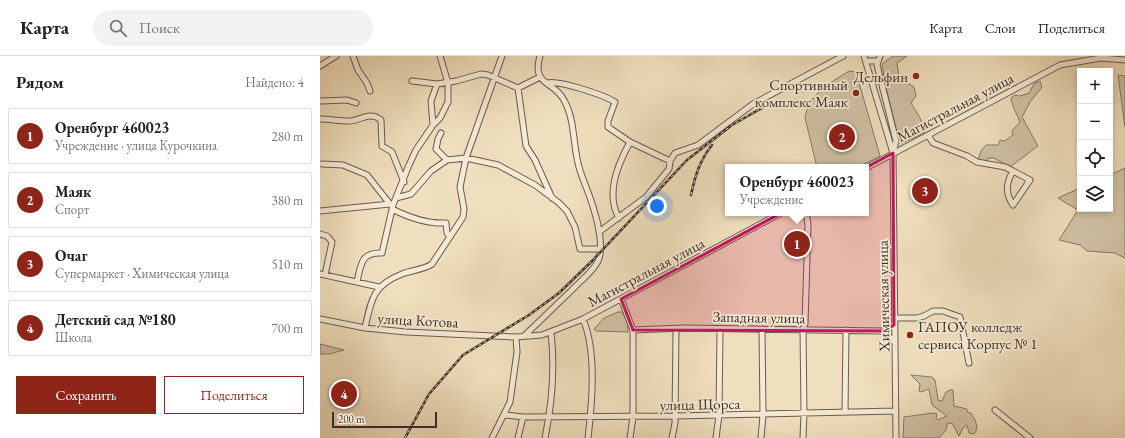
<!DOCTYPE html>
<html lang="ru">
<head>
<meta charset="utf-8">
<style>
	:root { --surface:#fff; --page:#f2f2f2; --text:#222; --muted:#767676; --line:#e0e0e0; --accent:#8f2418 }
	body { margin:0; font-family:"EB Garamond",serif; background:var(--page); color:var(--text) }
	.controls { position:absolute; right:12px; top:12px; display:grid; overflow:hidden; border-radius:0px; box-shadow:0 2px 6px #0003 }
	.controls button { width:36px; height:36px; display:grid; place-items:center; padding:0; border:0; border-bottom:1px solid var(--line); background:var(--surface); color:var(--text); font:20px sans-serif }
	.scale { position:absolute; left:12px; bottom:10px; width:105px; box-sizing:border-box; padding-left:4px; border:2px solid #3c302a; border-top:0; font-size:11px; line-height:14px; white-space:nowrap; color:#3c302a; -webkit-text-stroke:3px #f5ead5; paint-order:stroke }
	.you { position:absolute; left:337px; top:150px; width:14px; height:14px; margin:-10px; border:3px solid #fff; border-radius:50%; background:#1a73e8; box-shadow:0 0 0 6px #1a73e833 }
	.badge { display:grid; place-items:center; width:26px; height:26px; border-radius:50%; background:var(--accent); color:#fff; font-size:13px; font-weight:700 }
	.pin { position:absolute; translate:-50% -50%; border:2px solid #fff; box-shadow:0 1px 4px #0006 }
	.popup { position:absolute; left:405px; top:108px; width:144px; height:52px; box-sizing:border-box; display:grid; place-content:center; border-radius:0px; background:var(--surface); filter:drop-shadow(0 1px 3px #0005); font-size:13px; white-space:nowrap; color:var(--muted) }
	.popup b { font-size:15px; color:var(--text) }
	.popup::after { content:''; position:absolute; left:50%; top:100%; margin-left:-8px; border:8px solid transparent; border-top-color:var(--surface) }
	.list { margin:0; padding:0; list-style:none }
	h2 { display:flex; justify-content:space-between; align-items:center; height:52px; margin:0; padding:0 16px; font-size:17px }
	h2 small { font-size:13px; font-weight:400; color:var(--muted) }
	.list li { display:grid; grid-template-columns:26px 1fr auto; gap:12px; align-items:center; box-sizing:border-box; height:56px; margin:0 8px 8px; padding:0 8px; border:1px solid var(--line); border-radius:0px }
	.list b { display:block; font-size:15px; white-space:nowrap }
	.list p { margin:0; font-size:13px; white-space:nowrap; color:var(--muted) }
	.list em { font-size:13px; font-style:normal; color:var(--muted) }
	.actions { display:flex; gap:8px; padding:12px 16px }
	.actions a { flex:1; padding:9px 0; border:1px solid var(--accent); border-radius:0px; text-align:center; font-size:14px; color:var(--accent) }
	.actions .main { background:var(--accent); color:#fff }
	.icon { flex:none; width:22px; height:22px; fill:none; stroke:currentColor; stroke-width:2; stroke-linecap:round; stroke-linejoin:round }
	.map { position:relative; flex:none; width:805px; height:382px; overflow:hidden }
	header { display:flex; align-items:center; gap:24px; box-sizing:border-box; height:56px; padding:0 20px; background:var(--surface); border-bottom:1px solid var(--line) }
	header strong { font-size:19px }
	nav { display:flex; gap:22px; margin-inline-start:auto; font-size:14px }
	.search { width:280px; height:36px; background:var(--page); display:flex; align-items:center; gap:10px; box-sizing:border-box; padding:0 14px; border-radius:22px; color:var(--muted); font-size:15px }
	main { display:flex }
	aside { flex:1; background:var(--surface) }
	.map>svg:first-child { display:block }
</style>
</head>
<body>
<header>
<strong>Карта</strong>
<div class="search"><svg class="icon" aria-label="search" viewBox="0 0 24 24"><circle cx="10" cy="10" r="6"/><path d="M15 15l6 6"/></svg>Поиск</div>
<nav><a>Карта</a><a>Слои</a><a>Поделиться</a></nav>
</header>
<main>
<aside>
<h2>Рядом<small>Найдено: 4</small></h2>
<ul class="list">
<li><span class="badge">1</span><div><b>Оренбург 460023</b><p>Учреждение · улица Курочкина</p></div><em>280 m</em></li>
<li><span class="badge">2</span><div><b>Маяк</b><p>Спорт</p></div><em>380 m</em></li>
<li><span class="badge">3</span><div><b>Очаг</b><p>Супермаркет · Химическая улица</p></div><em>510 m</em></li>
<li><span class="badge">4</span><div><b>Детский сад №180</b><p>Школа</p></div><em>700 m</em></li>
</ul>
<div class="actions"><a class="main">Сохранить</a><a>Поделиться</a></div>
</aside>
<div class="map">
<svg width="805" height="382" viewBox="0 0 805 382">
	<rect width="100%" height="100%" fill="#f0dfbe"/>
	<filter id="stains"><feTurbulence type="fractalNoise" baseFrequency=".005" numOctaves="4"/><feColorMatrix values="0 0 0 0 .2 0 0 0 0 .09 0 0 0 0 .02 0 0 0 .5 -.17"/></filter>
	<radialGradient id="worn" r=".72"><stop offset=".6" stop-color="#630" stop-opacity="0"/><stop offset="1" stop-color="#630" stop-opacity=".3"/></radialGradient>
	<path fill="#d1c1a5" stroke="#867868" d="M573,0H587L577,7L579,21L594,31L596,40L591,47C597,57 604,66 604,77L580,88L565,27L562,8Z
		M529,15L536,16L560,100L538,111H497L485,62C489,37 509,28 529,15Z
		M798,19L805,20V71Z
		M720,25L722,31L710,46L702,61L718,90L690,111L674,102H668L667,107L658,104L661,95L666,89H678L680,84L685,85L693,79L692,75L700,66C697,58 692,51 691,42L695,39L700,40L709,37L714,28Z
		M805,112V202L795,197L767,195L760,189L739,184L758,154L738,142L760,132V153H790V119Z
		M298,256H302L307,265L308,276L276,275L274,273L284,262Z
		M0,288L24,294L10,298H0Z
		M591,319L612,321L615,324L618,344L622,345L626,336L630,334H633L634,350L647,353V356L651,357C655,364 660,371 654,378L649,377L647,369L643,372L639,380L632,367L627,368L626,374L619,382H583L584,361L613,357L617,358L616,362L618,364L627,360L612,349L609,333L601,336L599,335L600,328Z"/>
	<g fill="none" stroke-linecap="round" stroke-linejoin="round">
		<defs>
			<path id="minor" d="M33,0L38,14L47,27L50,35
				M544,0L573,97L576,382
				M560,0L557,9L576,85L573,97
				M546,5H558
				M0,10L16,0
				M92,25L117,28L136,25L161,18L168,19L198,32L220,21
				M227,27C239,24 284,39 295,46L288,65V71L310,86
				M198,32L206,90L215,104L232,142
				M0,45L27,44L36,47
				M0,63C9,63 19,65 28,65C39,66 49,54 61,64L62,90L72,96L84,126
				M113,69L111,45L117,28
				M121,77L118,83L116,93L127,104L146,102L178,109L215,129L238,146L247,155L255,171L260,193H280
				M608,79L613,87L647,100L657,106L685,111L693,115C686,127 685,137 693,149L710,124L693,115
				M2,108L23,109L47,119L70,148L73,149
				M546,112L740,9L781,2L805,4
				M76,142L91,138L111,115L127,104
				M72,153C88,161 109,168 126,167L127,177L130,181
				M0,155L70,148
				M299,162C285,138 298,108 310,86L350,105
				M279,176L326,141L349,113L350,105L355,97L378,89L433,48L523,0
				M0,178L7,180L12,186L5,219
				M0,218L59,231
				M37,226C41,208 41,196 62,197L73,149L89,109L96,94L113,69L120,62L128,46V27L120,0
				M301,243L313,274V361L310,382
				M574,262H597L604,260L613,255H623L640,261L649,307
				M0,263L45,272L86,276L196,281L222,279L263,263L461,157
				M263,263C277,296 272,347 268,382
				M574,269L564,275L575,287
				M45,272C51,244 53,229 82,218C92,214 103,214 112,208L143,161L144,153L140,131L146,102L182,0
				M313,274L364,272L564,275
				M204,280C220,265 236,249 252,234C260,225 273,216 278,205C284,193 278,166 274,154C270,139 263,125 259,111C253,90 255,65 245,46C235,24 211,31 220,0
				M675,354L710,382
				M525,356L526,274
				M185,359L203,361L355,360L576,355
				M172,382L190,346L197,296L196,281
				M198,382L203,361
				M225,382C232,348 235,311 231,276
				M352,382L355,367L356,273
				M396,382L399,359L400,273
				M441,382L443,359L442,273
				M483,382L484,357L483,274L485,268L488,168L486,157"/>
		</defs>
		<use href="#minor" stroke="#695c4f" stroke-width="7"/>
		<use href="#minor" stroke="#f5ead5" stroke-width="5"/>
		<defs>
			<path id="rail" d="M371,139C375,120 380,104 392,89
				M85,382L109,338L143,299L209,259L239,237L272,205L367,104L412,69L447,49"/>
		</defs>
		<use href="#rail" stroke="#3c302a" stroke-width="2.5"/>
		<use href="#rail" stroke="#f5ead5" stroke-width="1" stroke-dasharray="3" stroke-linecap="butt"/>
	</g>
	<path fill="#c2185b" fill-opacity="0.2" stroke="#c2185b" stroke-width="3" stroke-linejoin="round" d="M573,97L574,269L564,275L313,274L301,243Z"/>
	<g fill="#8f2418" stroke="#f5ead5" stroke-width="1.5">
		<circle cx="596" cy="20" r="4"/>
		<circle cx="536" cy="37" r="4"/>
		<circle cx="590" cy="279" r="4"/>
	</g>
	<g text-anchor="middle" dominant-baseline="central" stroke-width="3.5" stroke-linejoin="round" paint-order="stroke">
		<g font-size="15" fill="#3c302a" stroke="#f5ead5" text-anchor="end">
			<text x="588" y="20">Дельфин</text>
			<text x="528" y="28">Спортивный<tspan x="528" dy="17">комплекс Маяк</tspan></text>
			<text x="598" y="270" text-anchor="start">ГАПОУ колледж<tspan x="598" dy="17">сервиса Корпус № 1</tspan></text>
		</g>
		<g font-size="15" fill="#3c302a" stroke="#f5ead5">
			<text transform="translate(635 51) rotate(-28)">Магистральная улица</text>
			<text transform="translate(326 216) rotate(-28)">Магистральная улица</text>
			<text transform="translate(563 240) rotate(-91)">Химическая улица</text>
			<text transform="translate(439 261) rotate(1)">Западная улица</text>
			<text transform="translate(98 264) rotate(3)">улица Котова</text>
			<text transform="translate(380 348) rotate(-1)">улица Щорса</text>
		</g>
	</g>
	<rect width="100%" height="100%" filter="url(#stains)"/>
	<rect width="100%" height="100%" fill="url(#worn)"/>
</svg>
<div class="controls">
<button>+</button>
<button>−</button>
<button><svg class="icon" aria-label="locate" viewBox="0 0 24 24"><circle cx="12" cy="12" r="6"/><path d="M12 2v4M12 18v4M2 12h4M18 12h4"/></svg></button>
<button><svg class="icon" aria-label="layers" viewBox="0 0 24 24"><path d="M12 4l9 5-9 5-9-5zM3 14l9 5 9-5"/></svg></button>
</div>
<div class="scale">200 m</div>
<div class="you"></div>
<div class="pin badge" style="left:477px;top:188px">1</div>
<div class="popup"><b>Оренбург 460023</b>Учреждение</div>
<div class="pin badge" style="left:522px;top:81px">2</div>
<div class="pin badge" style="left:605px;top:135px">3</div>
<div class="pin badge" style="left:24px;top:338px">4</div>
</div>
</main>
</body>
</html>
